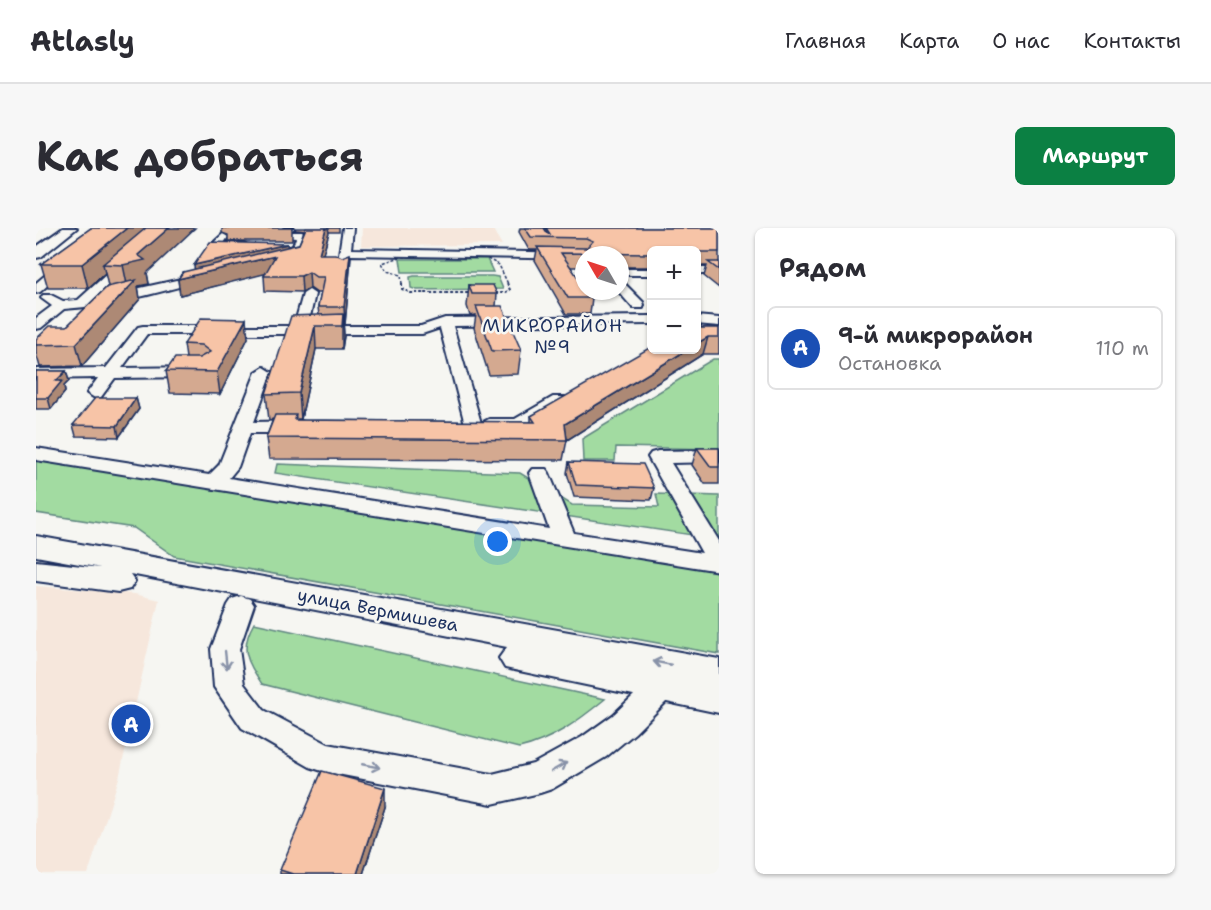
<!DOCTYPE html>
<html lang="ru">
<head>
<meta charset="utf-8">
<style>
	:root { --surface:#fff; --page:#f7f7f7; --text:#2b2b33; --muted:#7c7c81; --line:#e1e1e2; --accent:#0b8043 }
	body { margin:0; font-family:"Shantell Sans",sans-serif; background:var(--page); color:var(--text) }
	.controls { position:absolute; right:18px; top:18px; display:grid; overflow:hidden; border-radius:9px; box-shadow:0 2px 4px #0004 }
	.controls button { width:54px; height:54px; display:grid; place-items:center; padding:0; border:0; border-bottom:2px solid var(--line); background:var(--surface); color:var(--text); font:30px sans-serif }
	.compass { position:absolute; left:539px; top:18px; width:54px; height:54px; border-radius:50%; background:var(--surface); box-shadow:0 2px 4px #0004; rotate:309deg }
	.you { position:absolute; left:462px; top:314px; width:21px; height:21px; margin:-15px; border:4px solid #fff; border-radius:50%; background:#1a73e8; box-shadow:0 0 0 9px #1a73e833 }
	.badge { display:grid; place-items:center; width:39px; height:39px; border-radius:50%; background:var(--accent); color:#fff; font-size:20px; font-weight:700 }
	.pin { position:absolute; translate:-50% -50%; border:3px solid #fff; box-shadow:0 2px 6px #0006 }
	.list { margin:0; padding:0; list-style:none }
	h2 { display:flex; justify-content:space-between; align-items:center; height:78px; margin:0; padding:0 24px; font-size:26px }
	h2 small { font-size:20px; font-weight:400; color:var(--muted) }
	.list li { display:grid; grid-template-columns:39px 1fr auto; gap:18px; align-items:center; box-sizing:border-box; height:84px; margin:0 12px 12px; padding:0 12px; border:2px solid var(--line); border-radius:9px }
	.list b { display:block; font-size:22px; white-space:nowrap }
	.list p { margin:0; font-size:20px; white-space:nowrap; color:var(--muted) }
	.list em { font-size:20px; font-style:normal; color:var(--muted) }
	.map { position:relative; flex:none; width:683px; height:646px; overflow:hidden; border-radius:9px }
	header { display:flex; align-items:center; gap:36px; box-sizing:border-box; height:84px; padding:0 30px; background:var(--surface); border-bottom:2px solid var(--line) }
	header strong { font-size:28px }
	nav { display:flex; gap:33px; margin-inline-start:auto; font-size:21px }
	.intro { display:flex; align-items:center; justify-content:space-between; box-sizing:border-box; height:144px; padding:0 36px }
	h1 { margin:0; font-size:42px }
	.button { padding:15px 27px; border-radius:9px; background:var(--accent); color:#fff; font-size:21px; font-weight:700 }
	main { display:flex; gap:36px; padding:0 36px }
	aside { flex:1; background:var(--surface); border-radius:9px; box-shadow:0 2px 4px #0004 }
	.map>svg:first-child { display:block }
</style>
</head>
<body>
<header>
<strong>Atlasly</strong>
<nav><a>Главная</a><a>Карта</a><a>О нас</a><a>Контакты</a></nav>
</header>
<div class="intro"><h1>Как добраться</h1><a class="button">Маршрут</a></div>
<main>
<div class="map">
<svg width="683" height="646" viewBox="0 0 683 646">
	<rect width="100%" height="100%" fill="#f6f6f2"/>
	<filter id="ink" filterUnits="userSpaceOnUse"><feTurbulence type="fractalNoise" baseFrequency=".0167" numOctaves="2"/><feDisplacementMap in="SourceGraphic" scale="12" xChannelSelector="R" yChannelSelector="G"/><feConvolveMatrix kernelMatrix="1 2 1 2 8 2 1 2 1" color-interpolation-filters="sRGB"/></filter>
	<g filter="url(#ink)">
		<path fill="#f6e7dc" d="M326,0H456L466,17L325,18Z
			M0,358L99,366L123,372L83,550L52,646H0Z"/>
		<path fill="#a2dba1" stroke="#5e8580" stroke-width="1.5" d="M364,31H451L457,44H366Z
			M378,48H456L462,49L467,61L381,62L375,60L374,49Z
			M677,131H683V221L580,219L579,233H547L546,211Z
			M0,232L75,242L683,342V426L138,328L98,300L0,285Z
			M241,236L484,245L536,277L623,279L620,266L683,268V311L239,245Z
			M218,395L569,471C542,493 517,512 483,520L226,456C211,433 203,421 218,395Z"/>
		<g fill="none" stroke-linecap="round" stroke-linejoin="round">
			<defs>
				<path id="minor" d="M65,0H76L4,64L0,65V55Z
					M122,0H133L59,70L172,45L178,48L176,50C127,63 78,78 28,81L5,100L0,101V90L16,78L5,70L7,67H15L27,73L42,72Z
					M248,0H258L255,4H266L271,7L263,27L242,34H234V30L254,25L260,10L246,9L244,7Z
					M307,0H317L315,21L548,25L553,27H548V31L314,27L313,39L307,42L301,39Z
					M187,6L192,9L188,15H208L213,18L208,21L176,20V16Z
					M660,40H683V46H660Z
					M584,41H616V47H584Z
					M584,54L588,55L607,74L608,77L607,80H597L582,63H584Z
					M273,62L279,66L272,98H385L409,90L616,88V96L417,98L445,195L453,191H479L517,169H529L532,173L489,200C478,203 453,205 445,197L436,201L430,200L404,100L386,106H111L86,140L163,139L171,144L163,149L79,150L65,169L59,170L51,165L62,150L0,151V141L70,140L102,99L107,98H258L267,66Z
					M660,88L683,90V98L660,96Z
					M228,139L236,144L218,194L265,193L272,195L274,199L272,203L265,205H214L202,239L193,250L513,301L493,245L496,241H510L513,245L538,305L666,325L612,229L615,225L622,223L683,222V234L635,235L683,313V343L0,232V220L173,247L183,237L220,144Z
					M205,368L214,371L218,377L203,421L208,456L228,482L292,516L456,546L497,536L546,509L577,487L616,450L627,446L638,450L642,458L638,466L599,505L570,529L516,561L504,565L456,576L286,543L274,539L206,500L178,459L175,421L192,377L196,371Z"/>
				<path id="major" d="M27,0H41L5,29L0,30V19Z
					M0,308L683,431V485L469,440L463,430L471,419L94,346L99,353L94,361L82,364L0,353V333L65,340L0,328Z"/>
			</defs>
			<use href="#minor" stroke="#1b2f5e" stroke-width="4"/>
			<use href="#major" stroke="#1b2f5e" stroke-width="4"/>
			<path stroke="#1b2f5e" stroke-width="1.5" stroke-dasharray="3 2" stroke-linecap="butt" d="M366,56L365,47L351,43L346,35L365,29H448L463,37L472,56"/>
			<path stroke="#1b2f5e" stroke-width="2" stroke-dasharray="3 2" stroke-linecap="butt" d="M366,55V61L375,65H468L474,62L471,55"/>
			<use href="#minor" fill="#f6f6f2" fill-rule="evenodd"/>
			<use href="#major" fill="#f6f6f2" fill-rule="evenodd"/>
		</g>
		<path fill="#d4a990" stroke="#1b2f5e" stroke-width="1.5" d="M55,0L111,45L113,56L102,58L104,71L46,138L4,139L0,125V111L31,98L72,58L69,45L52,60H12L5,36Z
			M186,0H256V13H192V7L186,5Z
			M259,0H303V4H293L287,26L314,41L309,96H307L308,108L306,121H280L265,191H261V192L495,194V188L665,100H683V126H667L531,212L527,232L233,231L230,210L237,191L233,192L230,166L283,87L282,79L285,65H281L274,60L266,64L229,63L228,48L229,45L144,67L142,51L159,41L158,37L251,16V18L263,16L268,3L260,2Z
			M484,0H683V60L668,48L671,38H660V22H615V39H584V27H548V39H534L556,70L554,86H530L499,32L501,22H493L483,4Z
			M433,57L461,66L460,78L485,122L482,146L453,147L438,100L440,87L434,88L431,78Z
			M212,110L184,166L134,165L130,143L150,130L148,116Z
			M0,143H30L33,153L28,158L29,164L15,181H0Z
			M100,170L103,181L83,209L40,208L37,197Z
			M661,220H683V256H669L656,237Z
			M533,234L618,260L615,272L538,269L531,245Z
			M349,579L327,646H244V642Z"/>
		<path fill="#ad8975" stroke="#1b2f5e" stroke-width="1.5" d="M91,0H119L67,36L69,45L52,60L46,36Z
			M133,0H159L111,45L113,56L102,58L104,71L46,138L40,116L92,61L87,37L102,27Z
			M290,0H292L293,4L283,40V26Z
			M251,16L252,23L159,45L158,37Z
			M314,26V41L309,96L308,79Z
			M239,28L240,43L144,67L142,51Z
			M273,44L274,60L266,64L265,48Z
			M307,86L308,108L306,121V98Z
			M210,91L212,110L184,166L181,144Z
			M279,98L280,121L265,191L263,165Z
			M672,109L667,126L531,212L529,196L651,122H660V116Z
			M30,143L33,153L28,158L29,164L15,181L12,170L20,153Z
			M100,170L103,181L83,209L81,198Z
			M349,560V579L327,646H321Z"/>
		<path fill="#f7c4a7" stroke="#1b2f5e" stroke-width="1.5" d="M55,0H91L46,36H5Z
			M110,0H133L102,27L109,32L87,37L67,36Z
			M270,0H290L283,26H299L306,29L314,26L308,79H282L288,49H280L273,44L265,48H228L239,28L142,51L147,44L263,16Z
			M489,0H508L512,6H514L510,0H683V24H664L660,26V22H615V26L525,25L548,58V63H551L556,70H532L501,19L550,20L557,13L550,10L495,9Z
			M174,14L251,16L158,37Z
			M672,34H683V42Z
			M100,52L40,116L0,117V111L14,98H31L71,59Z
			M433,57H457L461,66H436Z
			M440,78H466L485,122L456,123Z
			M307,86L306,98H279L263,165L230,166L255,88Z
			M165,90L210,91L181,144L130,143L139,130H163L174,124L165,117L148,116Z
			M663,92L665,100H683V109H672L660,116V93Z
			M615,119V122H651L529,196L531,212L230,210L239,187H260L259,192L499,194L495,188Z
			M0,143H30L20,153H26L12,170H0Z
			M59,170H100L81,198L37,197Z
			M661,220H683V239H675Z
			M533,234L607,236L618,260L540,257Z
			M286,543L349,560L321,646H257L244,642Z"/>
		<defs><path id="oneway-shaft" d="M-6 0H5M1.5-3L5.5 0L1.5 3" fill="none" stroke-width="1.6" stroke-linecap="round" stroke-linejoin="round" transform="scale(1.5)"/></defs>
		<g stroke="#8892a8">
			<use href="#oneway-shaft" transform="translate(190 432) rotate(84)"/>
			<use href="#oneway-shaft" transform="translate(626 435) rotate(-169)"/>
			<use href="#oneway-shaft" transform="translate(335 538) rotate(11)"/>
			<use href="#oneway-shaft" transform="translate(523 539) rotate(-30)"/>
		</g>
	</g>
	<g text-anchor="middle" dominant-baseline="central" stroke-width="5" stroke-linejoin="round" paint-order="stroke">
		<g font-size="18" letter-spacing="1.5" fill="#1b2f5e" stroke="#f6f6f2">
			<text x="517" y="98">МИКРОРАЙОН<tspan x="517" dy="21">№9</tspan></text>
		</g>
		<g font-size="18" fill="#1b2f5e" stroke="#f6f6f2">
			<text transform="translate(342 382) rotate(11)">улица Вермишева</text>
		</g>
	</g>
</svg>
<div class="controls">
<button>+</button>
<button>−</button>
</div>
<svg class="compass" viewBox="-18 -18 36 36"><path d="M0-13l5 13h-10z" fill="#e53935"/><path d="M0 13l5-13h-10z" fill="#7c7c81"/></svg>
<div class="you"></div>
<div class="pin badge" style="left:95px;top:496px;background:#1a4fb4">A</div>
</div>
<aside>
<h2>Рядом<small></small></h2>
<ul class="list">
<li><span class="badge" style="background:#1a4fb4">A</span><div><b>9-й микрорайон</b><p>Остановка</p></div><em>110 m</em></li>
</ul>
</aside>
</main>
</body>
</html>
